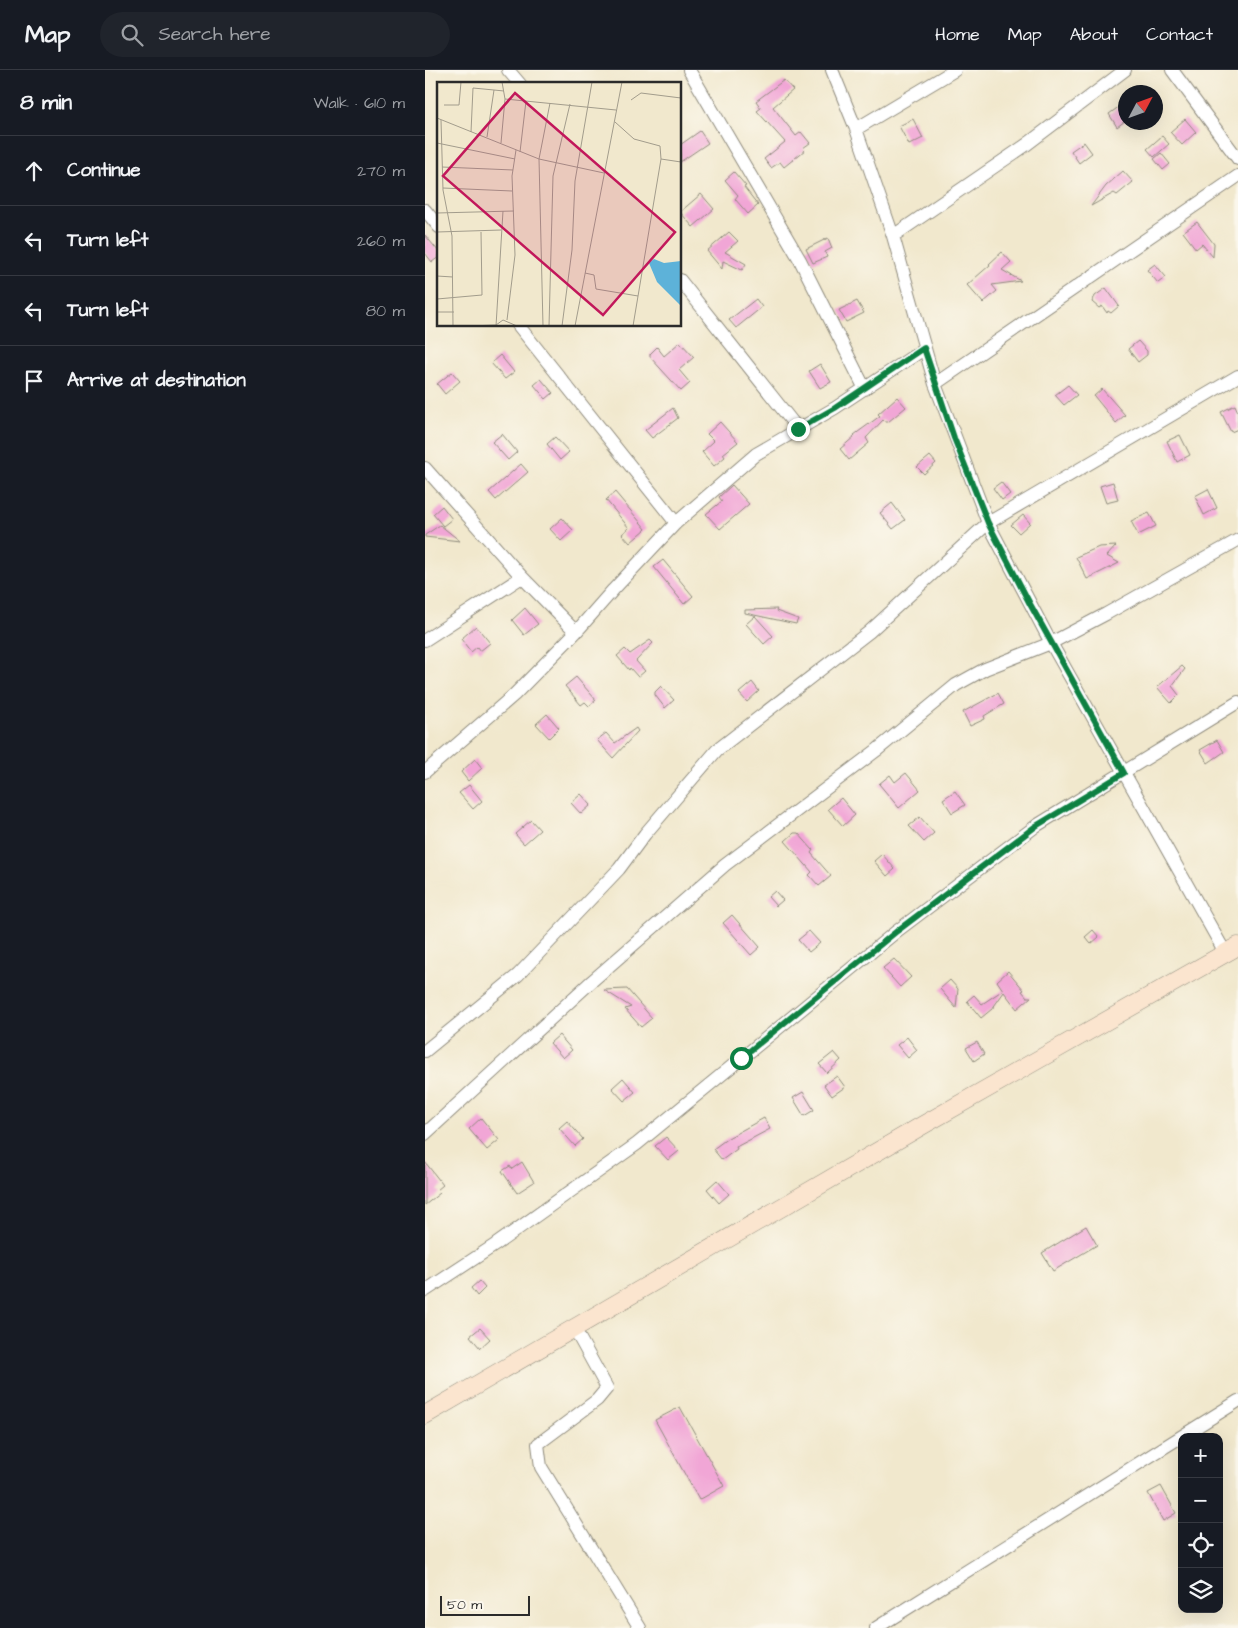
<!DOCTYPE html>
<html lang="en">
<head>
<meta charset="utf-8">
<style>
	:root { --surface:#171b24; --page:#20242c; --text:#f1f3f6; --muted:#9ea1a6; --line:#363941 }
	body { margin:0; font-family:"Architects Daughter",sans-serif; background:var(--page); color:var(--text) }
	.controls { position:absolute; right:15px; bottom:15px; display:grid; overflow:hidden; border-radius:10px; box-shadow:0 5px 20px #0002 }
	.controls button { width:45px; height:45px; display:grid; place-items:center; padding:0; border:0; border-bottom:1px solid var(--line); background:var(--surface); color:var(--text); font:25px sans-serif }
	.compass { position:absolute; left:693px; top:15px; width:45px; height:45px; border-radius:50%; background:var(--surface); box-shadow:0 5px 20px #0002; rotate:49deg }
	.scale { position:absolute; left:15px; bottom:12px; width:90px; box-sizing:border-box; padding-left:5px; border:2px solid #2b2b2b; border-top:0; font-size:14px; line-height:18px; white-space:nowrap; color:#2b2b2b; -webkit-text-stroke:4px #fbf7ec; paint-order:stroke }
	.stop { position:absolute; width:15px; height:15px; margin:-11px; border:4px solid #0b8043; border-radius:50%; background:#fff }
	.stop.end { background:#0b8043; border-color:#fff; box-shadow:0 1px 5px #0008 }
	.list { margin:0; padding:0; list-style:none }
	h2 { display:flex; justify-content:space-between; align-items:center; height:65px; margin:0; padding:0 20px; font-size:21px }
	h2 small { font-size:16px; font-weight:400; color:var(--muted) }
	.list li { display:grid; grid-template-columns:32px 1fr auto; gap:15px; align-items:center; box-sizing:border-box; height:70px; padding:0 20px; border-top:1px solid var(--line) }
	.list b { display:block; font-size:19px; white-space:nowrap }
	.list em { font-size:16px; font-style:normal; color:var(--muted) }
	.icon { flex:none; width:28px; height:28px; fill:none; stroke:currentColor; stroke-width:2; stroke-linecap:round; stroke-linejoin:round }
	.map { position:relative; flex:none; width:813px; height:1558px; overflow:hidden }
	header { display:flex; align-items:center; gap:30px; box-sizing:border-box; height:70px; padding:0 25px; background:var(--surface); border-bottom:1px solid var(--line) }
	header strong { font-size:24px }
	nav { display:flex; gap:28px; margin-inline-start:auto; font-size:18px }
	.search { width:350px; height:45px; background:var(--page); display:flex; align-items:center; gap:12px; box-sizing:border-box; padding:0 18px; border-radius:28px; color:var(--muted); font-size:19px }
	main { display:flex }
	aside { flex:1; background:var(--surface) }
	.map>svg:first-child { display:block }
</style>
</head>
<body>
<header>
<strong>Map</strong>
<div class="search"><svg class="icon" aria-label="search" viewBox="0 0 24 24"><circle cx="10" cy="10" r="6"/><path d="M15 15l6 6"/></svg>Search here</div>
<nav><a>Home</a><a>Map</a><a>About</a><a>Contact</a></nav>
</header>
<main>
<aside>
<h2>8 min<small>Walk · 610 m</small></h2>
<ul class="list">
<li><svg class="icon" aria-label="ahead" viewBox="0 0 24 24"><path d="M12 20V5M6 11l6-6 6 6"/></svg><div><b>Continue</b></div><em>270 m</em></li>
<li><svg class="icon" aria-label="left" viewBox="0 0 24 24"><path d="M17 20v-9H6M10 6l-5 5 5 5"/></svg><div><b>Turn left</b></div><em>260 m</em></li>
<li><svg class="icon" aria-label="left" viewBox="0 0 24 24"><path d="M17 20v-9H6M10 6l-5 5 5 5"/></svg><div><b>Turn left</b></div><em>80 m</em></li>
<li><svg class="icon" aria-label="arrive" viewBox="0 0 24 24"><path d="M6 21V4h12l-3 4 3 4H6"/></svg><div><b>Arrive at destination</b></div></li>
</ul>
</aside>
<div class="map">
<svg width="813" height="1558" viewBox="0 0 813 1558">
	<rect width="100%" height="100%" fill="#fbf7ec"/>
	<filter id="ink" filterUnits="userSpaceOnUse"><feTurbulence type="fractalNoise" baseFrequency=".02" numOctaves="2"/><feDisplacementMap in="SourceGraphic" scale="10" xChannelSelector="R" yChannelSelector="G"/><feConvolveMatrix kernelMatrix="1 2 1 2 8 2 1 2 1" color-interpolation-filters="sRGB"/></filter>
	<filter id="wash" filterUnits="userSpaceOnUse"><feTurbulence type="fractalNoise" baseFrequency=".0096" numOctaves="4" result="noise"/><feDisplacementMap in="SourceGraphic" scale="20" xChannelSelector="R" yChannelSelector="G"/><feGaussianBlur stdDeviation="1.12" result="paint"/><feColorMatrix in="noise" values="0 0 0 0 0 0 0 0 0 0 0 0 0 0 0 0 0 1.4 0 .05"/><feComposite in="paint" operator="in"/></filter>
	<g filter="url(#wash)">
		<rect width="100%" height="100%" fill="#f1e8cd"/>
		<g id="blocks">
			<path fill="#f1a6d6" d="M359,10L368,20L348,37L371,66L376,62L385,73L378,78L380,80L359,97L355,92L346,98L339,89L360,72L332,41L336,38L331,31Z
				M695,36L700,43V51L692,57L684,44Z
				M488,49L498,68L484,75L474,56Z
				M760,49L771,62L757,75L745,62Z
				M275,61L283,73L255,92V75Z
				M737,66L744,74L729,87L722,79Z
				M659,72L667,83L654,93L646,81Z
				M736,83L745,94L738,100L729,89Z
				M698,101L708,112L692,125L689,123L666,136L681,116Z
				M309,102L321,116L319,117L333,135L323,144L310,129L313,125L300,110Z
				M276,124L289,139L268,157L255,142Z
				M772,152L789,174L788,187L777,174L771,179L758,162Z
				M304,162L313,171L300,182L321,194L317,200L298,191L297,199L282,181Z
				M0,165L14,182V187L7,192L0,183Z
				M403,168L407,178L400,182L402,187L388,193L381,179Z
				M577,182L586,192L577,200L596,211L567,215L572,221L558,233L542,215L565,195L564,194Z
				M730,194L741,207L733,213L722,200Z
				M681,218L694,236L686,243L683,241L682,243L677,236L674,238L667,232L670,226Z
				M331,229L337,237L311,258L304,250Z
				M432,231L439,243L421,252L414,240Z
				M713,271L722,281V285L713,292L703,279Z
				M255,272L269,287L254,300L265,313L256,321L225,287V284L232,277L239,286Z
				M75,285L89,302L80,309L66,293Z
				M395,294L406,312L395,318L384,301Z
				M27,302L35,311L20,324L12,314Z
				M116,309L128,323L121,329L109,315Z
				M643,315L652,325L639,335L630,325Z
				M677,319L700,345L691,353L669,326Z
				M472,327L481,337L463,352H460L458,350L441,368L444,373L424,390L415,379L430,366L429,365L455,346L453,344Z
				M810,335L813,342V359L806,362L796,342Z
				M248,338L253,348L227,368L220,360Z
				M295,352L313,372L298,384L300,387L289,396L277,382L289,371L282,364Z
				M77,364L92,382L83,390L67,372Z
				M755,365L765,385L752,392L742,371Z
				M130,367L144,382L135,390L122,374Z
				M505,386L511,393L499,404L492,397Z
				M96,394L103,402L71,430L64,422Z
				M576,412L585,424L577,430L568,418Z
				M688,412L693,430L681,433L675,416Z
				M307,415L324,434L295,459L281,444L297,431L294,427Z
				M783,419L792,438L779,445L770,426Z
				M190,422L221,459L205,473L197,464L204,458L181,430Z
				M467,433L480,450L468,459L455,443Z
				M17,436L27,449L18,456L8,444Z
				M724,443L731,456L713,465L706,451Z
				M598,445L605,453L594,463L586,455Z
				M137,448L148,460L136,471L125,459Z
				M15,455L35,471L0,467V465Z
				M691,476L682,486L694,493L662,509L651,487L674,477Z
				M238,490L268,526L259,534L229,497Z
				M100,538L113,554L99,565L87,550Z
				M352,539L351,541L373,549L371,554L320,543V540Z
				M330,546L348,566L339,574L321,554Z
				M51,556L65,573L55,581L52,577L46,582L36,569Z
				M225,570L228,573L211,591L220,601L213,607L205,598L204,600L192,586L200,579L205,584Z
				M757,596L760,599L747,616L754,625L746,633L732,617Z
				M151,607L171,630L164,636L160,632L156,635L140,616Z
				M327,612L334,621L322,632L314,623Z
				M236,616L249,630L240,638L230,625V622Z
				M573,623L579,634L559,646L560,649L545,656L538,642Z
				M122,644L134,658L124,668L111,654Z
				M211,658L213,661L188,688L172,670L181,663L190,673Z
				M792,670L799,682L783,693L775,680Z
				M50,689L57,698L43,711L36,702Z
				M481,703L495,720L474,738L454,714L465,705L470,712Z
				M44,715L57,731L48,739L34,723Z
				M530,721L540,735L527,743L518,729Z
				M156,724L166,735L156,744L146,733Z
				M416,728L430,745L418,756L403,739Z
				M495,747L509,763L499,772L484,756Z
				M106,750L115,760L99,774L90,764Z
				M369,763H373L388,780L386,783L406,806L394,816L384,805L387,802L360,771Z
				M457,784L470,799L462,806L449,791Z
				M350,821L358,830L351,836L343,827Z
				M307,845L335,877L326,885L298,853Z
				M668,860L674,867L666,874L660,867Z
				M384,861L395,873L384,882L373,870Z
				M469,889L486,907L475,917L458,898Z
				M583,901L599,920L597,921L602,927H606L592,939L579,922L567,939L556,948L542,931L549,925L557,934L578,920L572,911Z
				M525,910L533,919L531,938L515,919Z
				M202,919L227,948L216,957L200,939L206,937L179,920Z
				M134,965L147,980L138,988L125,973Z
				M482,967L492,980L483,988L472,975Z
				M552,972L559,984L549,991L541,978Z
				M409,982L416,990L402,1003L394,994Z
				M412,1006L420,1017L407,1026L399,1015Z
				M198,1008L210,1022L199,1031L187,1018Z
				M378,1022L389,1040L379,1046L368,1028Z
				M56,1048L74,1070L62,1080L44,1059Z
				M339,1048L345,1059L311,1077L312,1079L297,1090L288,1079L303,1068Z
				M142,1051L158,1069L150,1076L134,1058Z
				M241,1067L254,1081L243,1090L230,1076Z
				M0,1092L18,1115L12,1120L15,1123L0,1135Z
				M97,1092L109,1112L92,1123L77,1101L85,1096L87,1099Z
				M292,1110L304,1124L294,1133L282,1119Z
				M661,1156L672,1175L628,1201L617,1183Z
				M54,1211L60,1218L52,1226L46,1218Z
				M55,1258L65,1269L55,1278L45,1266Z
				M255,1337L299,1416L274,1430L230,1350Z
				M736,1416L751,1443L738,1451L723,1423Z"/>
		</g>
	</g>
	<g filter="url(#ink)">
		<use href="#blocks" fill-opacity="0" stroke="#8e8a7c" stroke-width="1"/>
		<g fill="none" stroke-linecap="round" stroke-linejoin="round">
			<defs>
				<path id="street" d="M83,0L95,14
					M264,0L375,190L440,319
					M407,0L431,59L468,166L510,314L563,453L626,573L801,884
					M747,0L813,89
					M431,59L530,0
					M0,140L14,157
					M468,166L601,75L700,0
					M255,210L373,359
					M93,255L251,453
					M510,314L813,106
					M0,398L97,507L151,562
					M0,570L97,507
					M0,702L89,625L151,562L188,520L251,453L331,384L410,338L499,279
					M0,981L93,905L194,799L220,764L292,680L444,562L563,453L813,306
					M0,1064L167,911L300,795L452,680L531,615L560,599L626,573L681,544L813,470
					M0,1221L70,1175L212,1074L472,861L611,756L813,632
					M149,1258L182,1318L172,1330L113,1374L116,1397L215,1558
					M451,1558L813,1331"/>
				<path id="secondary" d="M0,1345L498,1055L813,876"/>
			</defs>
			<use href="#street" stroke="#8e8a7c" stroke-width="14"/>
			<use href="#secondary" stroke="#8e8a7c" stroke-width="19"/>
			<use href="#street" stroke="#fff" stroke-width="12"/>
			<use href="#secondary" stroke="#fbe5cf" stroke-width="18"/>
		</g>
	</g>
	<g fill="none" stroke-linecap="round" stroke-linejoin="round" filter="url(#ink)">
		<path stroke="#0b8043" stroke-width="6" d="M316,988L472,861L611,756L699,703L605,534L563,453L529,368L499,278L410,338L373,359"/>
	</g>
	<g transform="translate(12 12)">
		<rect width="244" height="244" fill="#f1e8cd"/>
		<path d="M217,177L227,181L244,179V224L220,200L212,181Z" fill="#5db2d9"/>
		<path fill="none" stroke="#a29c8c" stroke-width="1" d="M68,17L179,28M194,18L204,11L244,16M7,23H22L24,0M0,36L102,77L167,91M4,38L6,108L15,154L16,244M178,40L197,57L223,64L224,77L244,80M34,50L36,6L57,8M50,55L57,8L67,9M0,61L78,77M64,61L68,17L65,0M83,70L89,19M5,85L76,88M6,106L75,109M0,131L77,129M0,150L64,148M148,191L157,193L159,207L201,214M0,194L16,195M0,217L45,213L44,150M0,230H17M70,238L78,173L75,94L79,68M32,244L59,243L66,238L80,244M59,244L66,129M106,244L102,77L113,21M112,244L116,94L133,22M125,244L135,168L138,99L155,0M138,244L185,0M196,244L224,77"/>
		<path fill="#c2185b" fill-opacity="0.15" stroke="#c2185b" stroke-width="2.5" d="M78,11L238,150L166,233L6,94Z"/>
		<rect width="244" height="244" fill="none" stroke="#2b2b2b" stroke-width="2.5"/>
	</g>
</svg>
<div class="controls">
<button>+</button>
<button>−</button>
<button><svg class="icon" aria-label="locate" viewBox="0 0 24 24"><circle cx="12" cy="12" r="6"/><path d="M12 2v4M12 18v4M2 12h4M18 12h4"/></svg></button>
<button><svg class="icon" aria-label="layers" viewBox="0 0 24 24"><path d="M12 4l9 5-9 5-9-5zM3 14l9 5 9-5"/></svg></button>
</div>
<svg class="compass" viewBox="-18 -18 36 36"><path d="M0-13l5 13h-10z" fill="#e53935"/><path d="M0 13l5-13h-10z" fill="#9ea1a6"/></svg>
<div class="scale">50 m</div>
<div class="stop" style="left:316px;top:988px"></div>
<div class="stop end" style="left:373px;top:359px"></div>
</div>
</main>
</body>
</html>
